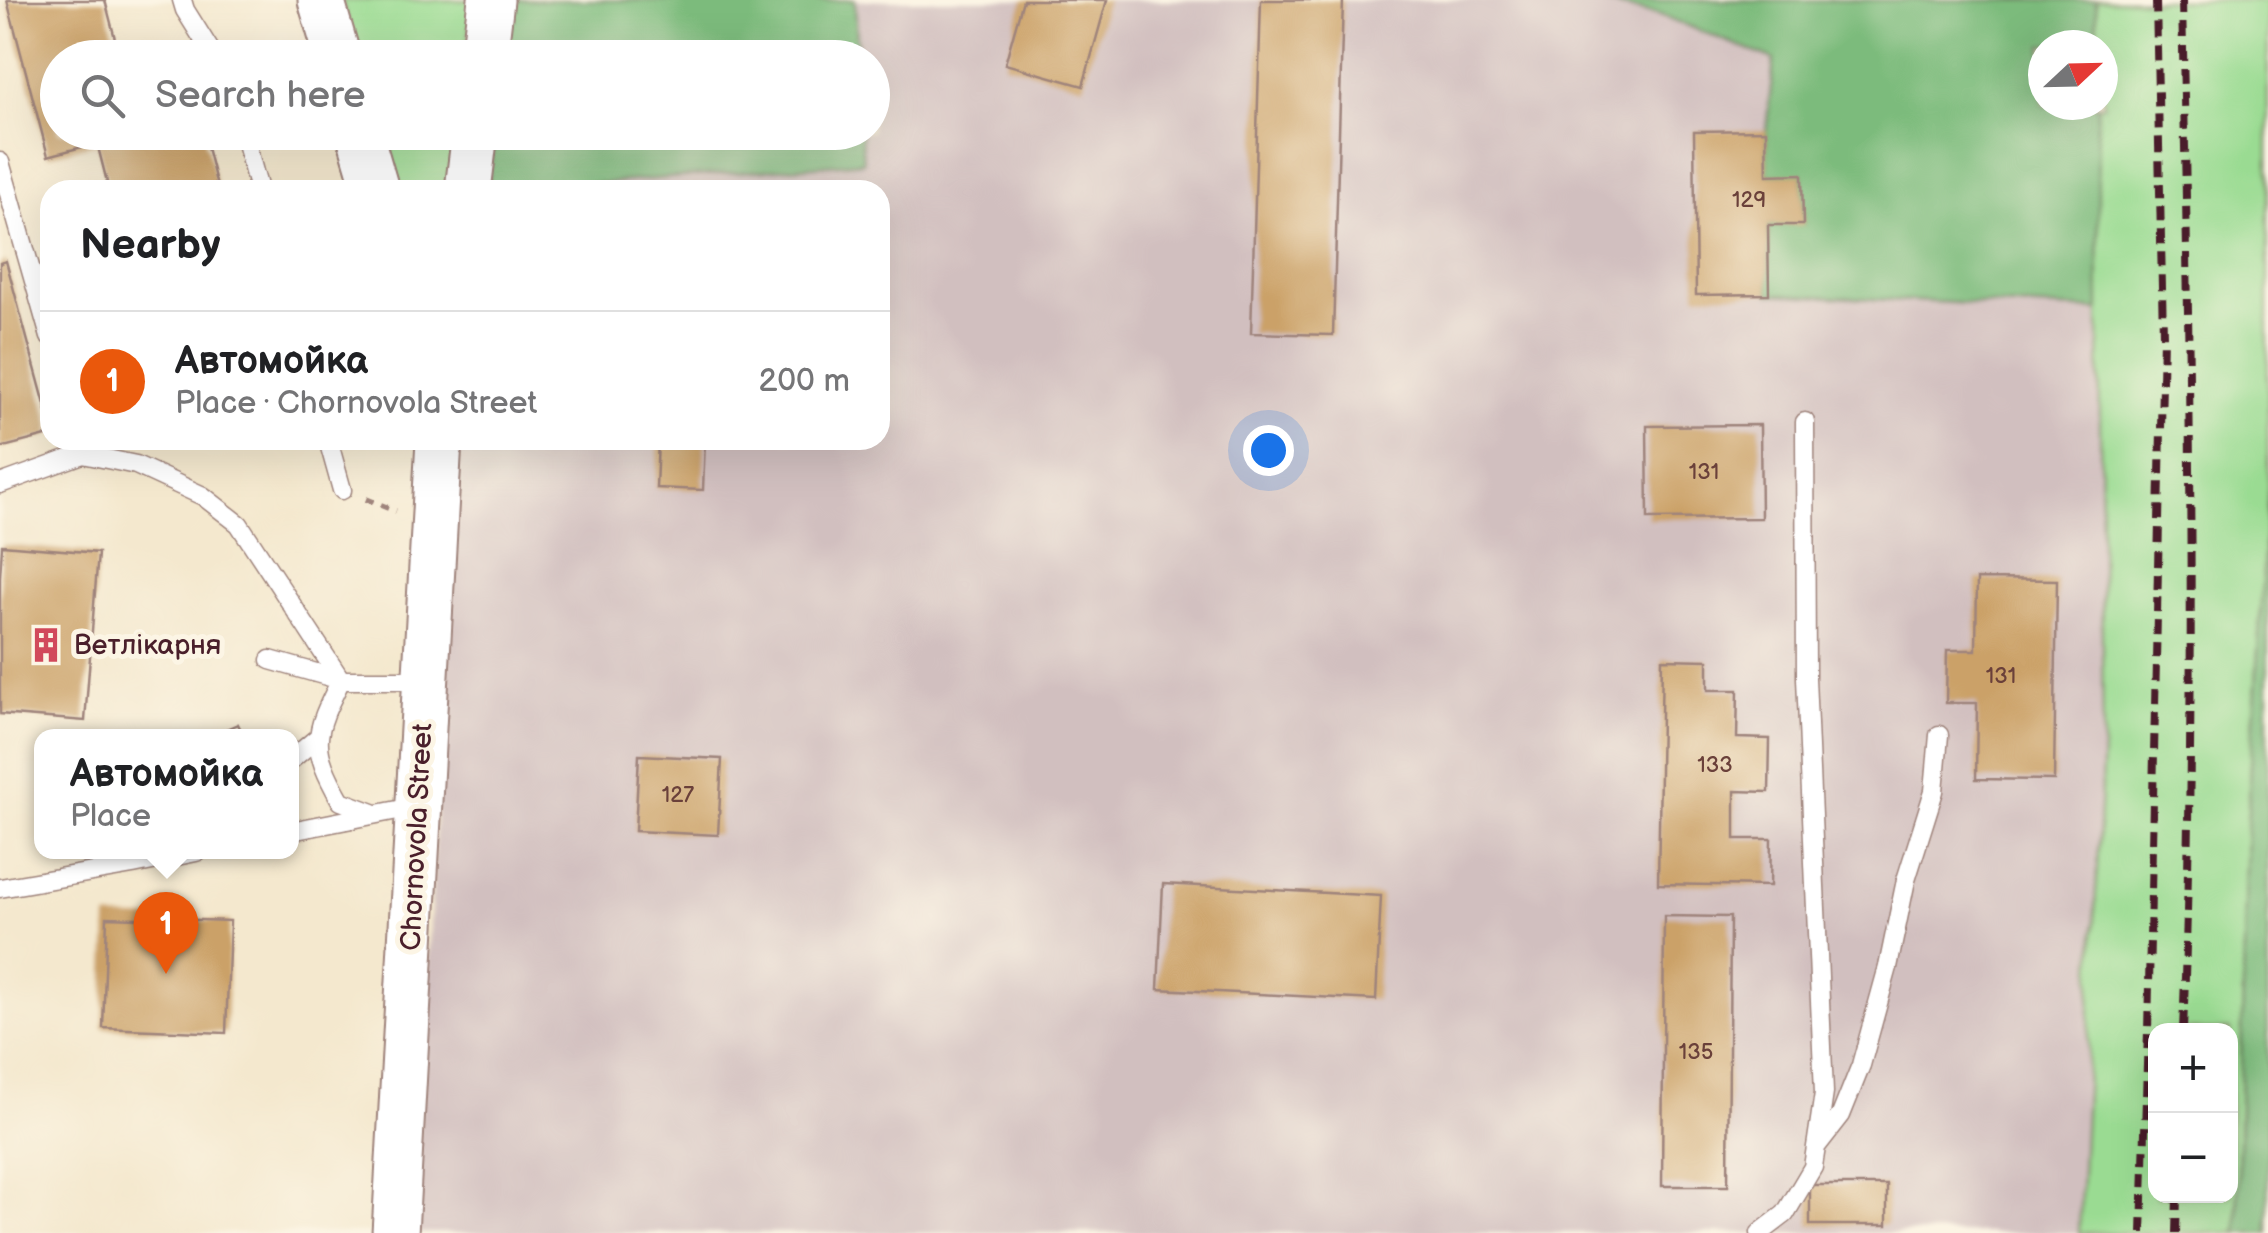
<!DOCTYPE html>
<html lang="en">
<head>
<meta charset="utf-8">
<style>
	:root { --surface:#fff; --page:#f2f2f2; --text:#202124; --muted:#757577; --line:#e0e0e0; --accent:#ea580c }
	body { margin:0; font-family:"Balsamiq Sans",sans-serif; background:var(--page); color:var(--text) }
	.controls { position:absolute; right:30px; bottom:30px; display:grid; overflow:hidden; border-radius:20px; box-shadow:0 10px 40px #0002 }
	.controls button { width:90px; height:90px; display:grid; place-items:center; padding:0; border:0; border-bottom:2px solid var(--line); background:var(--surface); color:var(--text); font:50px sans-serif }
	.compass { position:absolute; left:2028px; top:30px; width:90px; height:90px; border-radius:50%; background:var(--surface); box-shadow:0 10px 40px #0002; rotate:68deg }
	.you { position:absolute; left:1268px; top:450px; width:35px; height:35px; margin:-25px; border:8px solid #fff; border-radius:50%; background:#1a73e8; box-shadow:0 0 0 15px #1a73e833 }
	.badge { display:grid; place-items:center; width:65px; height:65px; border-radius:50%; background:var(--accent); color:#fff; font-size:32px; font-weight:700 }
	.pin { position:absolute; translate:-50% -82px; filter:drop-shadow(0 2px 5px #0008) }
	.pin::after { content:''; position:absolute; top:52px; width:35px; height:30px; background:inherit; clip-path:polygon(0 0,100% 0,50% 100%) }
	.popup { position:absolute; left:34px; top:729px; width:265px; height:130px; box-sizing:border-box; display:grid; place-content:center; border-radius:20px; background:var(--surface); filter:drop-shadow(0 2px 8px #0005); font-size:32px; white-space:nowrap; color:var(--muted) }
	.popup b { font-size:38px; color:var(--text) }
	.popup::after { content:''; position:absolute; left:50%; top:100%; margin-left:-20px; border:20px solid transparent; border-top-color:var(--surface) }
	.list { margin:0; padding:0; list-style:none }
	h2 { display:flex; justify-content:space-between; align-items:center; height:130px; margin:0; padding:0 40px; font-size:42px }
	h2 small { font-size:32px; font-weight:400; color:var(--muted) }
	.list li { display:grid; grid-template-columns:65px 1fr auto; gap:30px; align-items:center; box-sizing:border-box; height:140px; padding:0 40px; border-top:2px solid var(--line) }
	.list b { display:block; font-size:38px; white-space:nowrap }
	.list p { margin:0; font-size:32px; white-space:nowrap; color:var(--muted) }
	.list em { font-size:32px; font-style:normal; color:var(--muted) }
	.icon { flex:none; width:55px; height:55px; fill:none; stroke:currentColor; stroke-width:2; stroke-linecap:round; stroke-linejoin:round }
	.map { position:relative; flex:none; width:2268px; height:1233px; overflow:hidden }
	.search { position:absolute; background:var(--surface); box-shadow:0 10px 40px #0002; left:40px; top:40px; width:850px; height:110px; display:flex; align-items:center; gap:25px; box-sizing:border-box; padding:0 35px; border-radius:55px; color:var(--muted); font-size:38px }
	.panel { position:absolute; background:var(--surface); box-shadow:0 10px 40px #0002; left:40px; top:180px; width:850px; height:270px; border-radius:30px }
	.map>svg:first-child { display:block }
</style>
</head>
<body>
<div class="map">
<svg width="2268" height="1233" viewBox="0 0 2268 1233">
	<rect width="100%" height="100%" fill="#fcf5e5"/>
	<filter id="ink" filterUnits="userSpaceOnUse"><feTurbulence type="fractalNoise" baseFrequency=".01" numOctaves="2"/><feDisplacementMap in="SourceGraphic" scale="20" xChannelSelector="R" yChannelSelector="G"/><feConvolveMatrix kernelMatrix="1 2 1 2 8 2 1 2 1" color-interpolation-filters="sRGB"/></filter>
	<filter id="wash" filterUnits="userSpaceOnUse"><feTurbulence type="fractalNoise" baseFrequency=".0048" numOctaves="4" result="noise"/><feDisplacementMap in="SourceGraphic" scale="40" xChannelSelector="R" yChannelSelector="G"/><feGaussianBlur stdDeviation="2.25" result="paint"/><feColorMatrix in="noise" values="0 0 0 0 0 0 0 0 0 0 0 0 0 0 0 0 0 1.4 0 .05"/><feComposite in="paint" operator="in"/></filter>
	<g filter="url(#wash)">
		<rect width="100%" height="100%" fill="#f4e8ce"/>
		<path fill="#d1bfbf" d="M510,0H2096L2097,45H2043V105H2097L2103,747L2079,1233H413L457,440H880V190H487L494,133L872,132V58L503,57Z"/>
		<path fill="#9adb92" stroke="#727d5e" stroke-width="2.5" fill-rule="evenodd" d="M341,0H473L466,57H357Z
			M2096,0H2268V491L2247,829L2237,1233H2079L2103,747L2097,105H2103V45H2097ZM2156,1030H2230V1196H2156Z
			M379,133H457L450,190H395Z"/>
		<path fill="#7bbb7c" stroke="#626d54" stroke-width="2.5" d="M510,0H855L858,57L503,58Z
			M1588,0H2096L2097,45H2043V105H2097L2099,310L1769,294L1768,225L1803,224L1802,175H1767L1766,130L1774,60L1658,14Z
			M494,133H861L863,162L523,190H487Z
			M2268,491V1233H2237L2247,829Z"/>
		<g id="blocks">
			<path fill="#cba167" d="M7,0H105L120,58H58V132H203L218,190H109L97,143L48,156Z
				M1023,0H1107L1083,86L1005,64Z
				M1261,0H1343L1333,335L1251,333Z
				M1766,130L1767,175L1802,174L1803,225H1768L1769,294L1696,295L1694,131Z
				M6,261L50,423V435L0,448V263Z
				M1760,425L1761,518L1648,519L1647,426Z
				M658,440H705L703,490L656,488Z
				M2,545L98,553L85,721L0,714V577Z
				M1977,579L2057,580L2054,780L1976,779L1977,703H1946L1947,650H1976Z
				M1662,659L1708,660V690H1738L1737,738L1770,739L1769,792L1735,791V839H1771L1770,886L1658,884Z
				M238,724L244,736H211Z
				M639,755L722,759L718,835L635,831Z
				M1163,884L1381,896L1376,1000L1158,989Z
				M1664,916L1730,917L1728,1186H1662Z
				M107,917L230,921L226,1033L103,1028Z
				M1810,1185H1887V1225H1810Z"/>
		</g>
	</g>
	<g filter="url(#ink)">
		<use href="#blocks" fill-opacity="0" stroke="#9f847c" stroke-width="2.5"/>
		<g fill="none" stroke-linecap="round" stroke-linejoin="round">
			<defs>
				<path id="lane" d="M182,0L185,10L215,58
					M243,132L259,190
					M0,162L50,337
					M328,440L342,490
					M0,484L83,454L136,465L203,496L239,524L341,680
					M270,660L341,680H425
					M341,680C313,735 310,746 341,801L373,813
					M291,760L317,738
					M291,831L418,806
					M0,888L133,865L196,852
					M1816,1147L1841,1115L1861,1065L1888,967L1906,880L1934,791L1939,735
					M1760,1233L1785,1214L1813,1167L1824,1093L1806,678L1805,422"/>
				<path id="secondary" d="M321,0L338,58
					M484,58L491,0
					M359,132L376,190
					M468,190L475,132
					M395,1233L439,440"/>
			</defs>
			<use href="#lane" stroke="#9f847c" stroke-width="21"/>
			<use href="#secondary" stroke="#9f847c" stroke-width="49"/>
			<path stroke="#9f847c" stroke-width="6" stroke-dasharray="8 8" stroke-linecap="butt" d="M366,499L396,511"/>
			<use href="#lane" stroke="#fff" stroke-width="18"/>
			<use href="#secondary" stroke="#fff" stroke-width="45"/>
			<path stroke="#4a1f2b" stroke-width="8" stroke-dasharray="15 8" stroke-linecap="butt" d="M2182,0C2189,343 2197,687 2183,1030
				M2142,1233L2148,1031L2163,336L2156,0
				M2176,1233L2177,1196"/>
		</g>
	</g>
	<defs>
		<symbol id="building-bare" viewBox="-9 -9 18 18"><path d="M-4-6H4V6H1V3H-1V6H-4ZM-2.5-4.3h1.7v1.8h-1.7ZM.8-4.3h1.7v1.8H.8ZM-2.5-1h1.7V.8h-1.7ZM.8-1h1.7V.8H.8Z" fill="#d1495b" stroke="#fcf5e5" stroke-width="2.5" paint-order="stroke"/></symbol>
	</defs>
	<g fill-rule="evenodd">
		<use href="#building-bare" x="21" y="620" width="50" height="50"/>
	</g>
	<g text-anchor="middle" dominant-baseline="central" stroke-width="10" stroke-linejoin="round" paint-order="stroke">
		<g font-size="22" fill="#6a403a">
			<text x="1749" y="200">129</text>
			<text x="1704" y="472">131</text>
			<text x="2001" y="676">131</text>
			<text x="1715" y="765">133</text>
			<text x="678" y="795">127</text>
			<text x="1696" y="1052">135</text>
		</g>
		<g font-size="28" fill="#4a1f2b" stroke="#fcf5e5" text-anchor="start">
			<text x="74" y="645">Ветлікарня</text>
		</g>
		<g font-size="28" fill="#4a1f2b" stroke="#fcf5e5">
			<text transform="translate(417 837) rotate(-87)">Chornovola Street</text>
		</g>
	</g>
</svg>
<div class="controls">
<button>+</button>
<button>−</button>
</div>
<svg class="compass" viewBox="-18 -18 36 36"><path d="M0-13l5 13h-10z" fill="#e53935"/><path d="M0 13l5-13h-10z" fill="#757577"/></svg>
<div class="you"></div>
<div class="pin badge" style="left:166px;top:974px">1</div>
<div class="popup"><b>Автомойка</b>Place</div>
<div class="search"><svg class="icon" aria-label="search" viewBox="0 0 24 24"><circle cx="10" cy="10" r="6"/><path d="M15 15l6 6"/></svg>Search here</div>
<section class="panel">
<h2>Nearby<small></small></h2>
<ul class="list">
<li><span class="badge">1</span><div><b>Автомойка</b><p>Place · Chornovola Street</p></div><em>200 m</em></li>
</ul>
</section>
</div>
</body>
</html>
